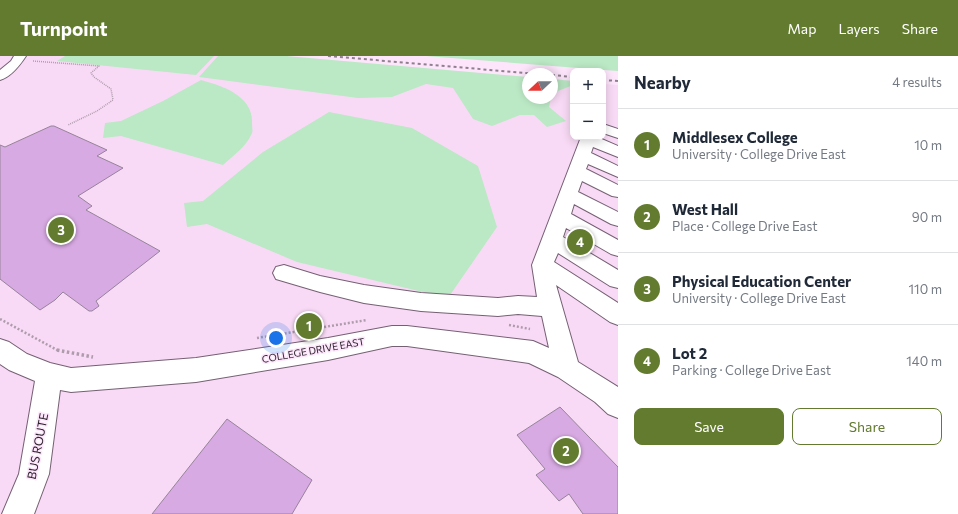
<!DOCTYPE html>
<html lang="en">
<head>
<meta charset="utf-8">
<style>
	:root { --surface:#fff; --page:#f2f2f3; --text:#1f2937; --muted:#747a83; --line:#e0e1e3; --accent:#627b2e }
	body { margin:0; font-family:Commissioner,sans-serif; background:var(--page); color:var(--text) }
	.controls { position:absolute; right:12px; top:12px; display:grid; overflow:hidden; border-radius:8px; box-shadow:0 2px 10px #0003 }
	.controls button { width:36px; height:36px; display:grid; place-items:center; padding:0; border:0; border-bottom:1px solid var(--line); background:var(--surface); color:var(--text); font:20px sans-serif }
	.compass { position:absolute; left:522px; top:12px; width:36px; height:36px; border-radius:50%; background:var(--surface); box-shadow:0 2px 10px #0003; rotate:248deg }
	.you { position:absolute; left:276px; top:282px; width:14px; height:14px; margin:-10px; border:3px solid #fff; border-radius:50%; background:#1a73e8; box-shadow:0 0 0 6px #1a73e833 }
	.badge { display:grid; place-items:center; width:26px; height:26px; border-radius:50%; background:var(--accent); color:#fff; font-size:13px; font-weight:700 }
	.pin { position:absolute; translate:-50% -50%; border:2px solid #fff; box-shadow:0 1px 4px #0006 }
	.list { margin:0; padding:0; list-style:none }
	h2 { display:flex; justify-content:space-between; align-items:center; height:52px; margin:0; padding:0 16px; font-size:17px }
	h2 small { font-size:13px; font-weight:400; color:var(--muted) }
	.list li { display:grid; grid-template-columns:26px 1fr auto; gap:12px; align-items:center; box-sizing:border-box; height:72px; padding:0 16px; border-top:1px solid var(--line) }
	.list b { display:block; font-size:15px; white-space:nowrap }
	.list p { margin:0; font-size:13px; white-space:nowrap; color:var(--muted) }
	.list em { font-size:13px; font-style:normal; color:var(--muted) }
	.actions { display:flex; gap:8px; padding:12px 16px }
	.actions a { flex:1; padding:9px 0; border:1px solid var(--accent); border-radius:8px; text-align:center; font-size:14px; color:var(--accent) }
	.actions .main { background:var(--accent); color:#fff }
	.map { position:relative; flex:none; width:618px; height:458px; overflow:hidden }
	header { display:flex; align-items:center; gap:24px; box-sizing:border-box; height:56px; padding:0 20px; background:var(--accent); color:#fff }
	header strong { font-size:19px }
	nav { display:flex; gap:22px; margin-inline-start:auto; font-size:14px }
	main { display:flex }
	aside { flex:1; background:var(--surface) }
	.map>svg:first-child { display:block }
</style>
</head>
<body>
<header>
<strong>Turnpoint</strong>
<nav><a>Map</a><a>Layers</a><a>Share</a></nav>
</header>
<main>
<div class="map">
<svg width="618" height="458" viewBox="0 0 618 458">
	<rect width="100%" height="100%" fill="#fde5fb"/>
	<path fill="#f9daf6" d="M0,0H284L528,42H552V23L573,25V81H603V28L618,29V458H0Z"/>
	<path fill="#bbe8c5" d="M65,0H214L196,19L57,5Z
		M218,0H286L528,21V42H551L549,51L566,65L547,71L534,59H520L492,70L473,63L453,32L426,28L392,41L358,42L199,21Z
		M426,0H618V15L604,14Z
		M552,23L573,25V29L553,37L552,40Z
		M201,24C223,30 254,40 252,68C252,71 253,75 252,77C247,90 233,100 223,109L121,80L103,82L105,67L121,65L163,45Z
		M329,56L412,72L478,110L497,171L448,242L297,206L207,168L187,171L184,147L203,145L263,96Z"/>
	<path fill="#d8aae3" stroke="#96839a" d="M51,70H54L107,94L97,100L123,112L78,140L92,150L86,154L160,195L96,245L99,250L92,255H89L63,236L55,244L40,254L0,223V89L5,91Z
		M560,351L618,411V458H583L569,438L559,445L536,419L545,413L517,379Z
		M227,363L312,424L292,458H152Z"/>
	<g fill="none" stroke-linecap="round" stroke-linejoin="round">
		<defs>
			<path id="minor" d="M14,0H26C20,9 11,21 0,24V14L11,5Z
				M603,68L618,73V82L603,77Z
				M581,81H597L618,90V101L593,91L591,97L618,110V121L588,108L586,113L618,129V141L612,140L582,125L578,136L618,156V170L611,168L574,148L571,158L618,184V200L611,198L566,172L563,181L618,214V232L610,230L558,197L554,206L618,247V269L610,266L556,229L578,306L618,331V362L608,358L595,346L558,321L529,307L407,290H392L328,304L196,326L71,336L60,334L49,418L34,458H2L19,418L35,325L9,314L0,308V283L9,286L27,298L50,307L71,312L196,302L328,282L392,270H407L533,285L549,292L542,260L518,258L498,260L421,255L364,247L320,236L276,223L273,217L276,211L284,209L320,220L364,229L421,237L498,242L518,240L537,241L532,209Z"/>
		</defs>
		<use href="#minor" stroke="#756073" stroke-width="2"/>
		<path stroke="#ae9cac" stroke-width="1.5" stroke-dasharray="1 1" stroke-linecap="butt" d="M33,5L99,10L91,17L94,21L111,33L113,44L97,55L68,69"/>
		<path stroke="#ae9cac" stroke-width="2.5" stroke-dasharray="2 2" stroke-linecap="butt" d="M0,263L59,295
			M509,269L530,273
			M257,282L367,264"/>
		<path stroke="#ae9cac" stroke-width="3.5" stroke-dasharray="2.5 2.5" stroke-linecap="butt" d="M57,294L93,301"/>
		<use href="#minor" fill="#fff" fill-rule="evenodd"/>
		<path stroke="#90808f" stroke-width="2" stroke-dasharray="3 3" stroke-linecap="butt" d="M328,0L537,18
			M552,19L573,21
			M603,24L618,25"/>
	</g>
	<g text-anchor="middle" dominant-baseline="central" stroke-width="3" stroke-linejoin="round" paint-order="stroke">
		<g font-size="10" fill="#2c242c" stroke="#fde5fb">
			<text transform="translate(313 294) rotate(-10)">COLLEGE DRIVE EAST</text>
		</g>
		<g font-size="12" fill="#2c242c" stroke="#fde5fb">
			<text transform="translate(37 390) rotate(-79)">BUS ROUTE</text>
		</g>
	</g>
</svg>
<div class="controls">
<button>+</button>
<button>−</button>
</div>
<svg class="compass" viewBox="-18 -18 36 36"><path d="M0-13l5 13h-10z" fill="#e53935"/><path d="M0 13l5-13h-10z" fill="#747a83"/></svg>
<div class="you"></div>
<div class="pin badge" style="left:309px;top:270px">1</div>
<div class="pin badge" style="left:566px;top:395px">2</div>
<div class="pin badge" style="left:61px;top:174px">3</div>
<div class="pin badge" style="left:580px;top:186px">4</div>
</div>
<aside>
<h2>Nearby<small>4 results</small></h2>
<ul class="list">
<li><span class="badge">1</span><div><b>Middlesex College</b><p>University · College Drive East</p></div><em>10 m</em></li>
<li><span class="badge">2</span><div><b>West Hall</b><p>Place · College Drive East</p></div><em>90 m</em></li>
<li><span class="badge">3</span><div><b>Physical Education Center</b><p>University · College Drive East</p></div><em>110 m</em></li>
<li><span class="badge">4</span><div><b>Lot 2</b><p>Parking · College Drive East</p></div><em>140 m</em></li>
</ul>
<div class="actions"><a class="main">Save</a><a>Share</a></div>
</aside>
</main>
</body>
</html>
